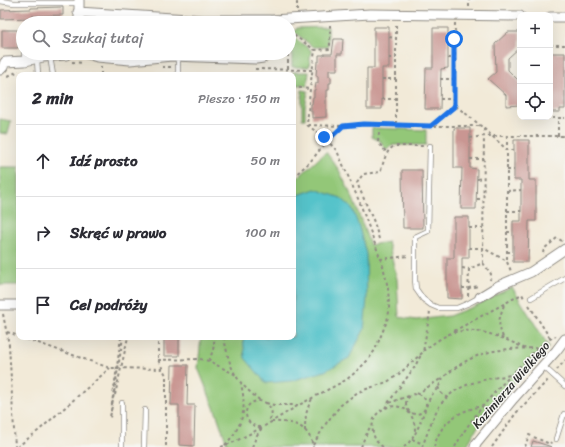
<!DOCTYPE html>
<html lang="pl">
<head>
<meta charset="utf-8">
<style>
	:root { --surface:#fff; --page:#f7f7f7; --text:#2b2b33; --muted:#7c7c81; --line:#e1e1e2 }
	body { margin:0; font-family:Sriracha,sans-serif; background:var(--page); color:var(--text) }
	.controls { position:absolute; right:12px; top:12px; display:grid; overflow:hidden; border-radius:8px; box-shadow:0 4px 16px #0002 }
	.controls button { width:36px; height:36px; display:grid; place-items:center; padding:0; border:0; border-bottom:1px solid var(--line); background:var(--surface); color:var(--text); font:20px sans-serif }
	.stop { position:absolute; width:12px; height:12px; margin:-9px; border:3px solid #1a73e8; border-radius:50%; background:#fff }
	.stop.end { background:#1a73e8; border-color:#fff; box-shadow:0 1px 4px #0008 }
	.list { margin:0; padding:0; list-style:none }
	h2 { display:flex; justify-content:space-between; align-items:center; height:52px; margin:0; padding:0 16px; font-size:17px }
	h2 small { font-size:13px; font-weight:400; color:var(--muted) }
	.list li { display:grid; grid-template-columns:26px 1fr auto; gap:12px; align-items:center; box-sizing:border-box; height:72px; padding:0 16px; border-top:1px solid var(--line) }
	.list b { display:block; font-size:15px; white-space:nowrap }
	.list em { font-size:13px; font-style:normal; color:var(--muted) }
	.icon { flex:none; width:22px; height:22px; fill:none; stroke:currentColor; stroke-width:2; stroke-linecap:round; stroke-linejoin:round }
	.map { position:relative; flex:none; width:565px; height:447px; overflow:hidden }
	.search { position:absolute; background:var(--surface); box-shadow:0 4px 16px #0002; left:16px; top:16px; width:280px; height:44px; display:flex; align-items:center; gap:10px; box-sizing:border-box; padding:0 14px; border-radius:22px; color:var(--muted); font-size:15px }
	.panel { position:absolute; background:var(--surface); box-shadow:0 4px 16px #0002; left:16px; top:72px; width:280px; height:268px; border-radius:8px }
	.map>svg:first-child { display:block }
</style>
</head>
<body>
<div class="map">
<svg width="565" height="447" viewBox="0 0 565 447">
	<rect width="100%" height="100%" fill="#f6f6f2"/>
	<filter id="ink" filterUnits="userSpaceOnUse"><feTurbulence type="fractalNoise" baseFrequency=".025" numOctaves="2"/><feDisplacementMap in="SourceGraphic" scale="8" xChannelSelector="R" yChannelSelector="G"/><feConvolveMatrix kernelMatrix="1 2 1 2 8 2 1 2 1" color-interpolation-filters="sRGB"/></filter>
	<filter id="wash" filterUnits="userSpaceOnUse"><feTurbulence type="fractalNoise" baseFrequency=".012" numOctaves="4" result="noise"/><feDisplacementMap in="SourceGraphic" scale="16" xChannelSelector="R" yChannelSelector="G"/><feGaussianBlur stdDeviation="0.9" result="paint"/><feColorMatrix in="noise" values="0 0 0 0 0 0 0 0 0 0 0 0 0 0 0 0 0 1.4 0 .05"/><feComposite in="paint" operator="in"/></filter>
	<g filter="url(#wash)">
		<rect width="100%" height="100%" fill="#f2ead8"/>
		<path fill="#93c778" stroke="#5f7952" d="M328,27V47H313L294,32L297,28Z
			M292,36L311,50L309,67H292Z
			M293,72H309L307,86L293,84Z
			M302,90L308,91L305,107V119H302Z
			M0,119L11,121L8,134L0,133Z
			M372,128L426,130V145H394L390,147L387,150H386L380,141L372,137Z
			M326,152L339,170L354,201L370,245L388,242L397,279L399,317L416,320L449,316L477,305L512,287L549,347L517,380L483,418L466,447H228L217,415L198,368L201,337H293V182Z
			M0,167H19V285H0Z"/>
		<path fill="#55c3ca" stroke="#40777a" d="M315,189L341,198L352,208L359,227L366,254L367,299L364,330L349,358L325,371L291,381L266,383L245,358L243,337H293V197Z"/>
		<g id="blocks">
			<path fill="#c99692" d="M63,7V15L32,16V18L1,19V10L31,9V8Z
				M374,27H389V68H382V109H367V68H374Z
				M433,28H448V68L441,69L440,109H425L426,68H433Z
				M2,30H18V48H2Z
				M508,32H520V47L508,58V70L520,82V105L506,106V95L488,79L496,72L495,44Z
				M334,39H343L342,54H337V70H329V76L331,77V83H329V90H327V97H326V117L312,118V111H311V104H312L313,97H314V90H315L316,83H318V76H316L317,62H319V55H324V54H332Z
				M550,53H565V109H560V112H550Z
				M454,128H470V168L477,169L476,209H461L462,168H454Z
				M514,140H529V180H536V221H529L528,262H513V221H521V180H514Z
				M402,170H422L423,228H403Z
				M454,217H469V258H462V299L447,298V258H454Z
				M164,337H179V356H164Z
				M172,365H188L187,405H195L194,446L179,445V405H171Z
				M533,441L552,447H531Z"/>
		</g>
	</g>
	<g filter="url(#ink)">
		<use href="#blocks" fill-opacity="0" stroke="#8e8a82" stroke-width="1"/>
		<g fill="none" stroke-linecap="round" stroke-linejoin="round">
			<defs>
				<path id="service" d="M0,1L14,3H79
					M24,53L25,61
					M50,56L53,75
					M178,56V75
					M37,59L38,75
					M430,146L428,231L415,237V280L416,289L423,299L431,305L438,308H457L469,303L480,297
					M531,298L565,278
					M543,366L565,386
					M122,403V447
					M556,439L564,414L565,415
					M144,447L145,410"/>
				<path id="minor" d="M79,0V23
					M78,12L204,20H272L370,14L520,16
					M550,17H565
					M84,53L97,57L130,60L172,56L256,59L263,58L268,53
					M0,70L3,67L5,62L25,61L43,57L66,55L68,53
					M480,297L498,286L531,272L565,249
					M0,305H19
					M475,447L476,444L513,399L556,351L565,339"/>
			</defs>
			<use href="#service" stroke="#8e8a82" stroke-width="6"/>
			<use href="#minor" stroke="#8e8a82" stroke-width="11"/>
			<path stroke="#8e8a82" stroke-width="2" stroke-dasharray="3 3" stroke-linecap="butt" d="M469,7V0
				M297,11V0
				M455,23L454,105C473,118 490,134 507,150H514
				M289,32L292,34L315,50
				M389,37L396,38
				M448,38H454
				M550,45H565
				M389,58H396
				M448,58H454
				M72,62L83,63
				M162,67H171
				M255,69L312,70
				M288,69V53
				M101,75V66
				M133,75V69
				M8,76L19,71
				M382,79H396
				M440,79H454
				M293,87L310,89
				M382,99H396
				M440,99H453
				M528,118H565
				M396,124V23
				M308,125L343,126L364,124L431,126H480
				M431,126L455,106
				M379,133L378,142L387,153
				M507,136V262L511,271
				M558,136V118
				M470,138L484,136H565
				M470,159H484
				M507,170H514
				M293,177L310,162L328,140L343,126
				M477,179L484,178
				M507,191L521,190
				M477,199H483
				M507,211H521
				M469,228H483
				M507,232H513
				M379,239L374,222L357,183L363,174L380,172C384,163 385,150 395,146H425
				M469,248H483L507,261
				M507,252H513
				M543,253L544,249L557,238L562,241
				M380,259L409,256
				M483,263L491,274L490,280
				M462,268L469,269
				M462,288H469L478,286
				M468,296L469,269L483,263L484,129
				M529,305L550,338
				M3,314L9,345L15,447
				M454,331L522,294L524,298
				M7,332L19,336
				M21,337L110,368L163,369
				M121,337L110,418L123,337
				M158,337V360L166,375V447
				M224,337C230,371 235,381 262,402
				M503,337C497,323 499,319 504,305
				M423,351C431,345 446,334 455,332C480,327 504,338 526,349
				M158,360L200,359L209,361L236,375
				M209,361C212,353 215,346 214,337
				M557,370L565,360
				M438,387L441,393L447,398
				M406 404a10 10 0 1 1 20 0a10 10 0 1 1-20 0Z
				M417,394L442,378
				M115,395L128,337
				M266,403L274,405H298
				M389,403L409,396
				M385,408L388,403L414,368L421,355
				M271,422C291,421 309,424 313,447
				M261,427C242,427 241,402 258,401C262,401 266,402 269,406C273,411 272,416 269,421
				M305,431C305,419 306,409 312,399
				M415,434C421,423 424,410 430,398C432,394 435,391 438,388C440,385 441,380 444,377C449,372 455,368 461,364C487,348 508,349 538,348
				M412,439L423,444
				M225,445C243,426 247,409 241,384
				M313,445L327,422L341,405L358,392L387,382L398,375L423,352L430,312
				M17,447L38,431L110,368
				M221,447L234,442L263,427L299,405L346,380L357,371L368,360L375,350L387,321L389,312V304L388,288L383,266L360,203L337,151L324,137L307,125L310,89L315,50L329,49L330,46V25
				M252,447L257,435L262,428
				M361,447L364,439L371,425
				M383,447C378,444 374,439 373,432C367,402 415,394 415,431
				M404,447L408,444L414,435
				M422,447C427,435 431,421 437,410C452,383 485,379 511,375
				M434,447C441,421 458,411 483,406
				M455,447C472,415 498,388 523,363C533,353 543,341 556,336
				M492,447L516,413L549,379
				M525,447L529,435L550,444L551,442"/>
			<use href="#service" stroke="#fff" stroke-width="4.5"/>
			<use href="#minor" stroke="#fff" stroke-width="9"/>
		</g>
	</g>
	<g fill="none" stroke-linecap="round" stroke-linejoin="round" filter="url(#ink)">
		<path stroke="#1a73e8" stroke-width="5" d="M324,137L328,140L343,126L364,124L431,126L455,106L454,105V39"/>
	</g>
	<g text-anchor="middle" dominant-baseline="central" stroke-width="3" stroke-linejoin="round" paint-order="stroke">
		<g font-size="12" fill="#2b2b2b" stroke="#f6f6f2">
			<text transform="translate(511 385) rotate(-49)">Kazimierza Wielkiego</text>
		</g>
	</g>
</svg>
<div class="controls">
<button>+</button>
<button>−</button>
<button><svg class="icon" aria-label="locate" viewBox="0 0 24 24"><circle cx="12" cy="12" r="6"/><path d="M12 2v4M12 18v4M2 12h4M18 12h4"/></svg></button>
</div>
<div class="stop" style="left:454px;top:39px"></div>
<div class="stop end" style="left:324px;top:137px"></div>
<div class="search"><svg class="icon" aria-label="search" viewBox="0 0 24 24"><circle cx="10" cy="10" r="6"/><path d="M15 15l6 6"/></svg>Szukaj tutaj</div>
<section class="panel">
<h2>2 min<small>Pieszo · 150 m</small></h2>
<ul class="list">
<li><svg class="icon" aria-label="ahead" viewBox="0 0 24 24"><path d="M12 20V5M6 11l6-6 6 6"/></svg><div><b>Idź prosto</b></div><em>50 m</em></li>
<li><svg class="icon" aria-label="right" viewBox="0 0 24 24"><path d="M7 20v-9h11M14 6l5 5-5 5"/></svg><div><b>Skręć w prawo</b></div><em>100 m</em></li>
<li><svg class="icon" aria-label="arrive" viewBox="0 0 24 24"><path d="M6 21V4h12l-3 4 3 4H6"/></svg><div><b>Cel podróży</b></div></li>
</ul>
</section>
</div>
</body>
</html>
